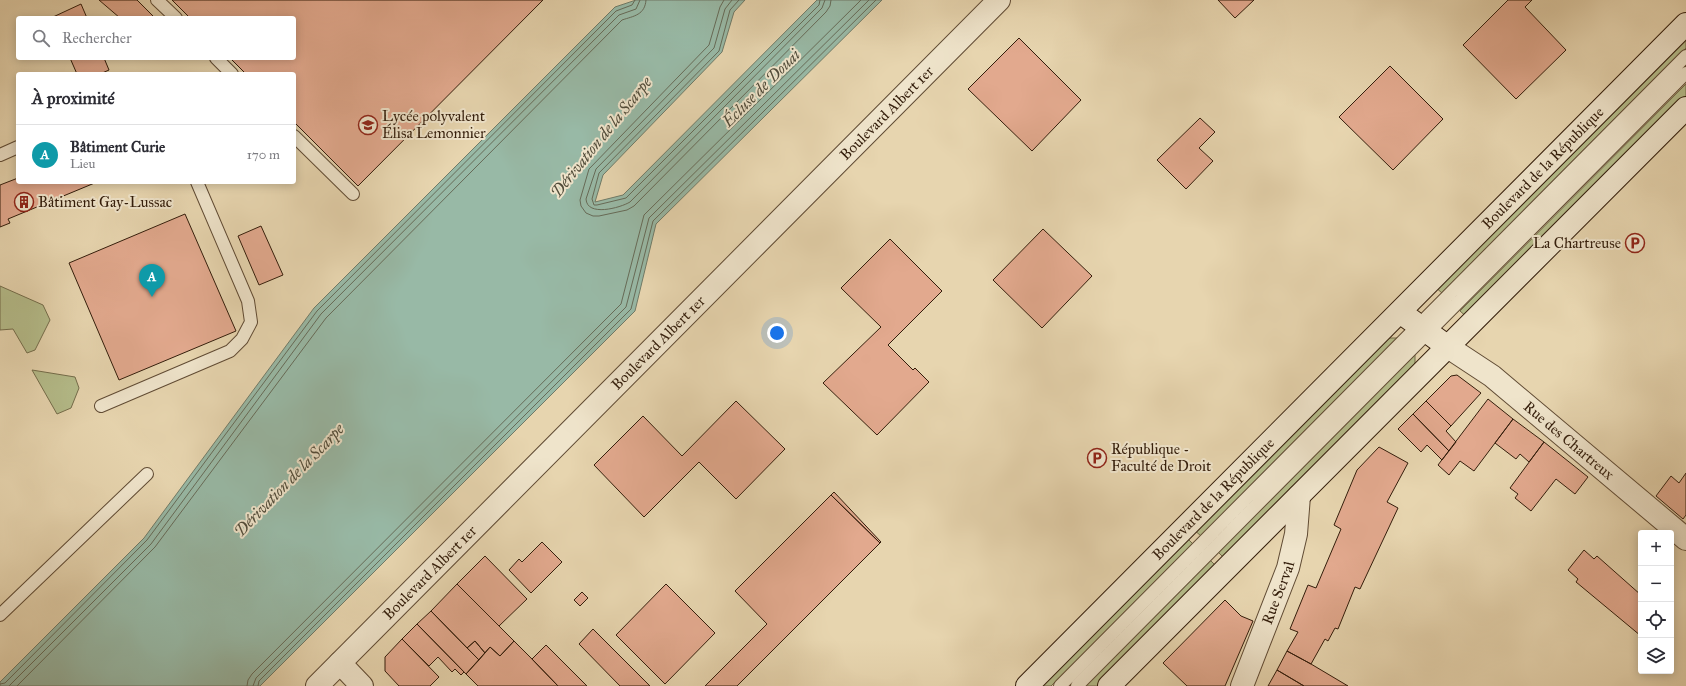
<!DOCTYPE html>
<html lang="fr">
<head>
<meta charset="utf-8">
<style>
	:root { --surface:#fff; --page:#f2f2f3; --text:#2b2b33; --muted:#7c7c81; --line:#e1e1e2; --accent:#b45309 }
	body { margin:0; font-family:"IM FELL Great Primer",serif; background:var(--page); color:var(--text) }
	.controls { position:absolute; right:12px; bottom:12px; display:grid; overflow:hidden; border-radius:4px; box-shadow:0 2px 10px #0003 }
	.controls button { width:36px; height:36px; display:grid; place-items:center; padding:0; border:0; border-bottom:1px solid var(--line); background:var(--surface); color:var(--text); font:20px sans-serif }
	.you { position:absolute; left:777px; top:333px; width:14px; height:14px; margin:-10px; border:3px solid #fff; border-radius:50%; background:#1a73e8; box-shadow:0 0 0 6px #1a73e833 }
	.badge { display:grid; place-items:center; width:26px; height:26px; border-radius:50%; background:var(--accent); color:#fff; font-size:13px; font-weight:700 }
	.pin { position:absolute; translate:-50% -33px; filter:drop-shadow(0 1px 2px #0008) }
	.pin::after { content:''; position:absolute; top:21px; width:14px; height:12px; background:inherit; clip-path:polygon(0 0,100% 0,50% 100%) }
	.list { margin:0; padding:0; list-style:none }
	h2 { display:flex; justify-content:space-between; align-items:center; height:52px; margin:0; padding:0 16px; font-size:17px }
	h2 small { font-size:13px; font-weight:400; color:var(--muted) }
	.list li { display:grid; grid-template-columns:26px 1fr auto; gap:12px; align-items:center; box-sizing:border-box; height:60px; padding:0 16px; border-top:1px solid var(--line) }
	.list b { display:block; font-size:15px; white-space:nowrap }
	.list p { margin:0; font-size:13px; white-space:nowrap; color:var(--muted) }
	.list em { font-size:13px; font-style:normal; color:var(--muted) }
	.icon { flex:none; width:22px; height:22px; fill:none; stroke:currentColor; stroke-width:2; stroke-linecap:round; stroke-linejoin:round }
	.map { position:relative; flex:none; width:1686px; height:686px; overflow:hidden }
	.search { position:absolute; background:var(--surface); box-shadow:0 2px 10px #0003; left:16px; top:16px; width:280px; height:44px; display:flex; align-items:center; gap:10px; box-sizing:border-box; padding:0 14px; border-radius:4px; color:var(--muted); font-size:15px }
	.panel { position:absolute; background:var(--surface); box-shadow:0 2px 10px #0003; left:16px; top:72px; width:280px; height:112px; border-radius:4px }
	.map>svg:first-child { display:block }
</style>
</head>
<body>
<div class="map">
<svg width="1686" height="686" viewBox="0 0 1686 686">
	<rect width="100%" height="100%" fill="#e7d5af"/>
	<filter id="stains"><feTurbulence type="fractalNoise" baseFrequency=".005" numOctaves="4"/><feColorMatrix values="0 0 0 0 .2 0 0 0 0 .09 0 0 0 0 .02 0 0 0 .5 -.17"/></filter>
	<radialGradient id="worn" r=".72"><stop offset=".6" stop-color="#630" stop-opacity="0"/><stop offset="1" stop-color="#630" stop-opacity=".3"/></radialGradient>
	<path fill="#b5bd8b" stroke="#746d4b" d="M1686,33V48L1442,293L1434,286Z
		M1686,84V99L1468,318L1460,311Z
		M0,286L43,305L50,320L35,350L27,353L13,329L0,330Z
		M1389,338H1397L1201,536L1193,529Z
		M1415,354V365L1226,560L1218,552Z
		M32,370L75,377L79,388L71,408L57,414Z
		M1185,536L1193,544L1051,686H1034Z
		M1210,560L1217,567L1099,686H1085Z"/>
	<path fill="#98b9a6" stroke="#707b68" d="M636,0H745L734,12L722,52L603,175L595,202L623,195L817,0H882L656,224L635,311L260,686H0V682L144,538L314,308L615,7Z"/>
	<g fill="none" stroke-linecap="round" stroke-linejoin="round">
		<path stroke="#666b58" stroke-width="1" d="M724,0L720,7L709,45L589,169L580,200L581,206L586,213L593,216H599L627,210L634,206L826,12L830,6L831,0
			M732,0L725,9L714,48L596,169L586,199C587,217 620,208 630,202L822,8L825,0
			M739,0L730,10L719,51L599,173L592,199L594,205H597L626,198L819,5L820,0
			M0,684L5,683L147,540L317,311L616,11L632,5L635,0
			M9,686L151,544L321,314L619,15L636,9L640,0
			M17,686L155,547L326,318L622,20C634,16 645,15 646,0
			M247,686L248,680L252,674L621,304L644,215L861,0
			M253,686L256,678L626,307L649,218L869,0
			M258,686L259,681L631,309L653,221L876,0"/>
	</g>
	<path fill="#e2a98e" stroke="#331d0b" d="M99,0H137L155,18H120Z
		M172,0H543L358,186L294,122V74H246L230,58H294V18H190Z
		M1218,0H1254L1235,18Z
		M1508,0H1532L1525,7L1566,50L1516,99L1463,45Z
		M81,4L87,18H53V17Z
		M1019,38L1081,100L1032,151L968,89Z
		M70,58H104L109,70L100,74H77Z
		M1390,66L1443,119L1393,170L1339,117Z
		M1200,118L1215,132L1199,148L1213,161L1186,189L1157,160Z
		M18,178V182H97L8,219L10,223L0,227V185Z
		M185,214L236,331L119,380L69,263Z
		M261,226L283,275L259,285L238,236Z
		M1043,229L1092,276L1042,328L993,280Z
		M890,239L942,291L888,345L913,370L915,368L929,382L877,435L823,383L881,327L841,288Z
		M1457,375L1481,393L1451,426L1426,401L1451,376Z
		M1488,399L1513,419L1474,471L1460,461L1449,475L1438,465Z
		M736,401L785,449L736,499L699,462L644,517L594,465L643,416L682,456Z
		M1426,401L1451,426L1446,431L1456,442L1449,451L1413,414Z
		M1413,414L1449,451L1442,460L1427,445L1421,452L1398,429Z
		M1513,419L1544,442L1529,462L1520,454L1516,459L1495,443Z
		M1544,442L1588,477L1575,494L1556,479L1531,511L1515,498L1518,494L1510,488Z
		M1379,447L1408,463L1387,502L1398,508L1360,589L1355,587L1338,629L1335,628L1328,641L1325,639L1311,664L1287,651L1298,632L1290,629L1308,585L1316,588L1341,529L1334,525L1357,470Z
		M1686,473V515L1683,519L1656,496L1671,476L1679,483Z
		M834,492L881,542L880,543L831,495Z
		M831,495L880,543L737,686H705L767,624L735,591Z
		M542,542L562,562L531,593L509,570L519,559L522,562Z
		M1584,550L1594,559L1597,556L1641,595V636L1576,582L1578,579L1568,570Z
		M485,556L527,599L499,626L457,584Z
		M457,584L514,641L500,656L490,647L485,653L475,641L467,648L431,611Z
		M666,584L715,633L665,684L616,635Z
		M582,592L588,598L580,606L574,600Z
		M1225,600L1241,616L1253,621L1225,686H1187L1163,663Z
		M431,611L479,660L466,674L417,624Z
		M417,624L464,672L461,675L455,669L452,672L438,657L429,666L402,639Z
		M593,629L650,686H620L579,644Z
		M402,639L439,677L430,686H399L385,671V657Z
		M475,641L485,653L479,660L467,648Z
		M514,641L530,657L558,686H478L466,674L490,647L500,656Z
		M546,645L587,686H558L532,659Z
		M1287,651L1311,664L1348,686H1304L1277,670Z
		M1277,670L1304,686H1268Z"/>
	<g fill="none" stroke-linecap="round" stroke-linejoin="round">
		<defs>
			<path id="service" d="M157,0L176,18
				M216,58L232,74
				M294,136L353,194
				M0,155L18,147
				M101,406L230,351L242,339L251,322L248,301L197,182
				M0,615L147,474
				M1060,686L1686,56
				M1077,686L1686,73"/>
			<g id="minor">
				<path id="s1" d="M1448,347L1492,376L1686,539"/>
				<path d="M340,663L362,686"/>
				<path id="s2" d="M317,686L999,0"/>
				<path id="s3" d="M1242,686L1288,568L1296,534L1299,496"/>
			</g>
			<g id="secondary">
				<path d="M1400,312L1448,347"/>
				<path id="s4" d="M1027,686L1686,24"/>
				<path d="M1109,686L1686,108"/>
			</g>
		</defs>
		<use href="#service" stroke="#604b34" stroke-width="14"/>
		<use href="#minor" stroke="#604b34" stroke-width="24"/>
		<use href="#secondary" stroke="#331d0b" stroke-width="24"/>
		<use href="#service" stroke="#efe4cb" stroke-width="12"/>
		<use href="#minor" stroke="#efe4cb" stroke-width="22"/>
		<use href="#secondary" stroke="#efe4cb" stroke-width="22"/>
	</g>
	<defs>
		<symbol id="school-ring" viewBox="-11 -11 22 22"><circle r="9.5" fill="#efe4cb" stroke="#8f2418" stroke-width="1.5"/><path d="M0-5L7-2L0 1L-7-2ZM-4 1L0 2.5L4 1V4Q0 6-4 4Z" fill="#8f2418"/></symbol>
		<symbol id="building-ring" viewBox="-11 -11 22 22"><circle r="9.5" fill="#efe4cb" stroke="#8f2418" stroke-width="1.5"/><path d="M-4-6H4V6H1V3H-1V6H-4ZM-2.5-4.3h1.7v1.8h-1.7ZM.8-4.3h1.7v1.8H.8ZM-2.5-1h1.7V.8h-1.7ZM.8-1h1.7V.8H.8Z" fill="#8f2418"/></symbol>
		<symbol id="parking-ring" viewBox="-11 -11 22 22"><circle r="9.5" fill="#efe4cb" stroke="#8f2418" stroke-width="1.5"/><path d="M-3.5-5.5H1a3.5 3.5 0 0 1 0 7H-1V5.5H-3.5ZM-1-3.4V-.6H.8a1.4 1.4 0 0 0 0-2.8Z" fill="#8f2418"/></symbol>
	</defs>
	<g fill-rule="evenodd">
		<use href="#school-ring" x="357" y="114" width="22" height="22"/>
		<use href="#building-ring" x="13" y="191" width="22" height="22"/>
		<use href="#parking-ring" x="1624" y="232" width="22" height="22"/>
		<use href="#parking-ring" x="1086" y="447" width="22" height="22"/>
	</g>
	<g text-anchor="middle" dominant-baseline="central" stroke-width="4" stroke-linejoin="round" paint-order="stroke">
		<g font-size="15" fill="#331d0b" stroke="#efe4cb">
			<text stroke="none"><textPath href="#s2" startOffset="808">Boulevard Albert 1er</textPath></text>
			<text stroke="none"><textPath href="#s4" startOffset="731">Boulevard de la République</textPath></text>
			<text stroke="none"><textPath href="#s2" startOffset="484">Boulevard Albert 1er</textPath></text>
			<text stroke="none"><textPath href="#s1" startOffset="153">Rue des Chartreux</textPath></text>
			<text stroke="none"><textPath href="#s4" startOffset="264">Boulevard de la République</textPath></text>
			<text stroke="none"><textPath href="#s2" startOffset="160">Boulevard Albert 1er</textPath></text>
			<text stroke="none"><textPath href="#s3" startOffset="100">Rue Serval</textPath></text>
		</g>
		<g font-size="15" fill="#331d0b" stroke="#efe4cb" text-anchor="start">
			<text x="382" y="116">Lycée polyvalent<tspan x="382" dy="17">Élisa Lemonnier</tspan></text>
			<text x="38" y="202">Bâtiment Gay-Lussac</text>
			<text x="1621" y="243" text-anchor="end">La Chartreuse</text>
			<text x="1111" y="449">République -<tspan x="1111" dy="17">Faculté de Droit</tspan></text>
		</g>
		<g font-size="16" font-style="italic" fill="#514c3a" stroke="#efe4cb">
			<text transform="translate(761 88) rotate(-45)">Écluse de Douai</text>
			<text transform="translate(601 137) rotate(-51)">Dérivation de la Scarpe</text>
			<text transform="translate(289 480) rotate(-46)">Dérivation de la Scarpe</text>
		</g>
	</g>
	<rect width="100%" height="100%" filter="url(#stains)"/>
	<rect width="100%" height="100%" fill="url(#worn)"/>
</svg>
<div class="controls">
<button>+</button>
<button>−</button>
<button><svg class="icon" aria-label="locate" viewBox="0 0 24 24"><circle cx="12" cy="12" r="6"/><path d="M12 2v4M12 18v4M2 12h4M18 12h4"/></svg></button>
<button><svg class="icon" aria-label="layers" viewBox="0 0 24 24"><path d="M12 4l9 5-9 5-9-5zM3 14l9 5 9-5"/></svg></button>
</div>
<div class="you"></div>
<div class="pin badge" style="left:152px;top:297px;background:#0f9aa8">A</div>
<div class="search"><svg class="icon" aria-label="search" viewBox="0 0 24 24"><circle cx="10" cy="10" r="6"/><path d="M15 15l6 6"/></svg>Rechercher</div>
<section class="panel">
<h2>À proximité<small></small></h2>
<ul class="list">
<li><span class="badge" style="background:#0f9aa8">A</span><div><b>Bâtiment Curie</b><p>Lieu</p></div><em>170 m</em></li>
</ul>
</section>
</div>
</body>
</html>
